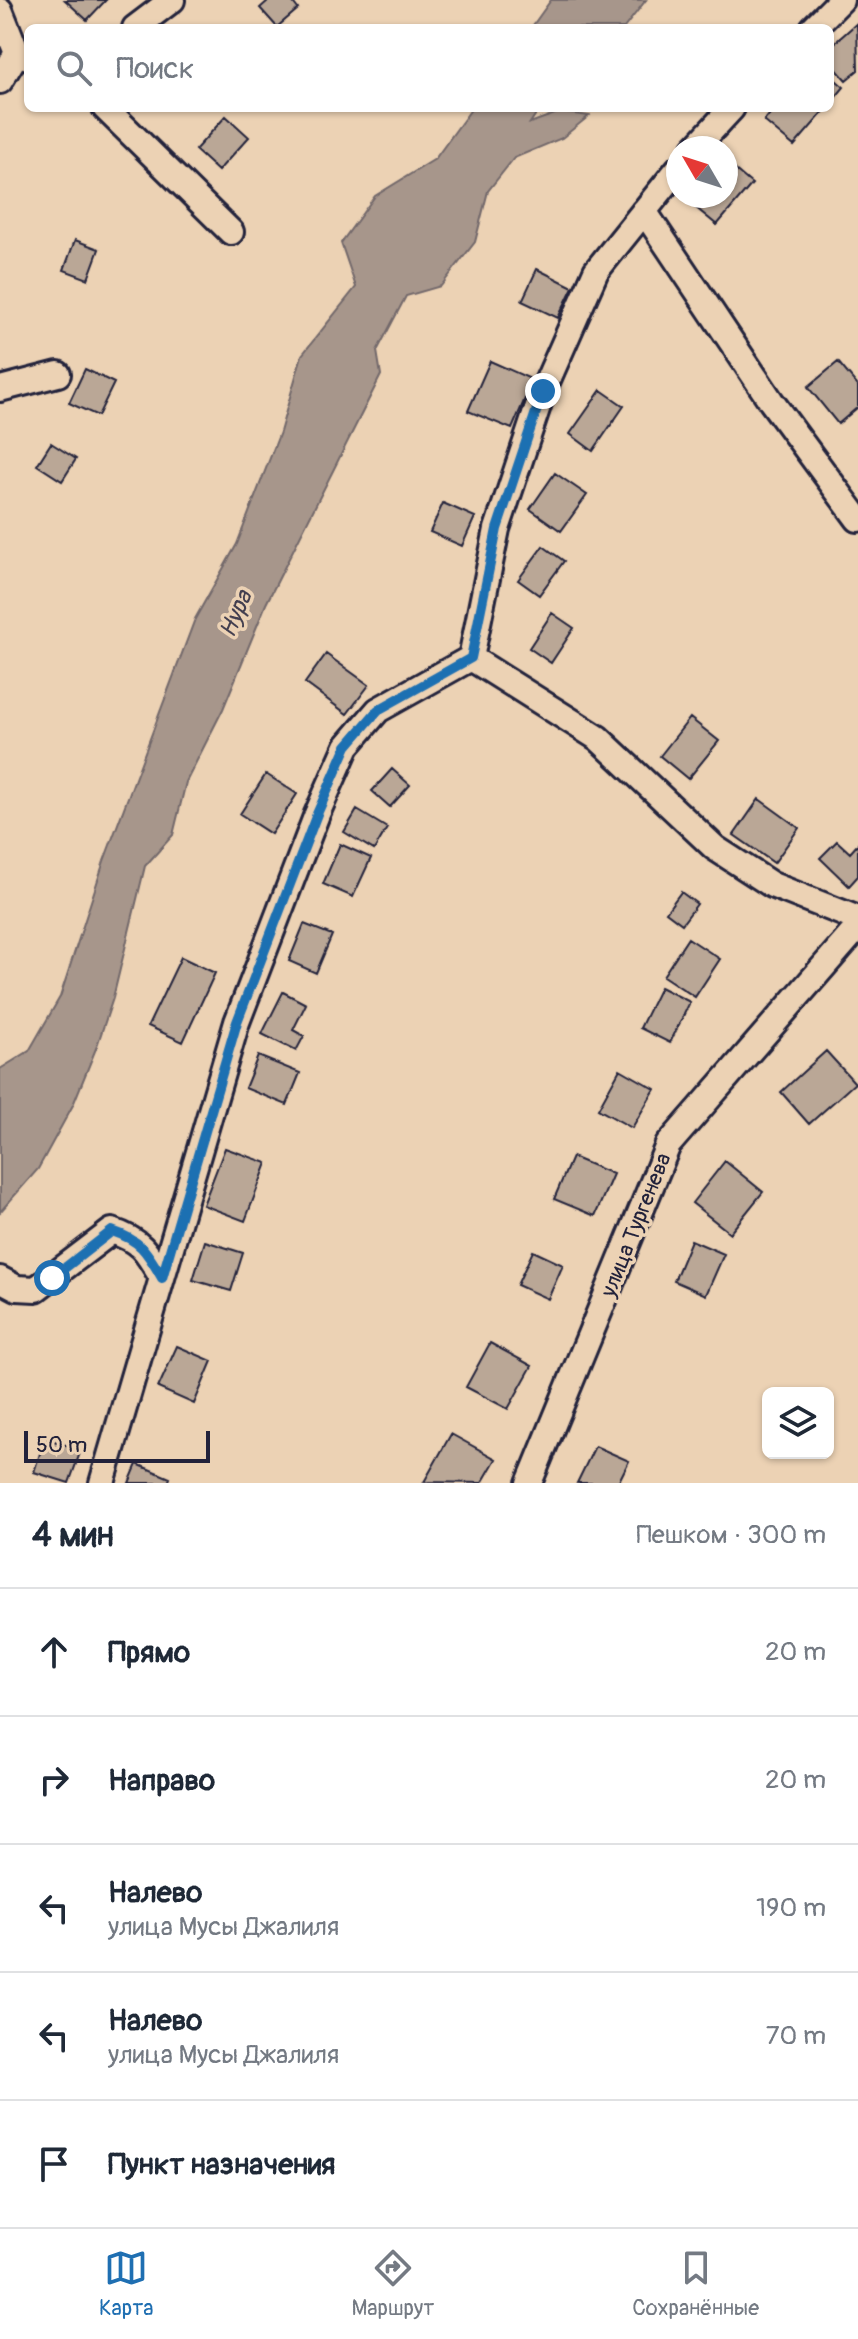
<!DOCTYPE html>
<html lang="ru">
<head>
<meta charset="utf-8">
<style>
	:root { --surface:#fff; --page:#f2f2f3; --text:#1f2937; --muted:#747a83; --line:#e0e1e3; --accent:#1f6fb2 }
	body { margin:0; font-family:Pangolin,sans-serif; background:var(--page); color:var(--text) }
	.controls { position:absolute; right:24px; bottom:24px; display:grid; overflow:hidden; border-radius:12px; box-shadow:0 2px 6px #0004 }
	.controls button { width:72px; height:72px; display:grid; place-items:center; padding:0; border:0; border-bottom:2px solid var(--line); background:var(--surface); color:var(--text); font:40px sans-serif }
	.compass { position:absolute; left:666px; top:136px; width:72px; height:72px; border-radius:50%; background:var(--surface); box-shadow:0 2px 6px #0004; rotate:309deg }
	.scale { position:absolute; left:24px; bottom:20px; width:186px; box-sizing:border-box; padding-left:8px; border:4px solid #22223b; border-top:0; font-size:22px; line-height:28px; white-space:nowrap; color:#22223b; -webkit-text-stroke:6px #ecd2b4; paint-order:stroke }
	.stop { position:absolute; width:24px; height:24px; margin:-18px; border:6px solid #1f6fb2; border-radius:50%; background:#fff }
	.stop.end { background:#1f6fb2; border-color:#fff; box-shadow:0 2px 8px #0008 }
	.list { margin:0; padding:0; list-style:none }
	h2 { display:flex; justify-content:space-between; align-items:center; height:104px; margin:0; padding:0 32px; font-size:34px }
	h2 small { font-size:26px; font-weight:400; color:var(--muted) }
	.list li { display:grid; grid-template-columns:52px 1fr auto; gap:24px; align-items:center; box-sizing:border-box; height:128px; padding:0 32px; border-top:2px solid var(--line) }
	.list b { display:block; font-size:30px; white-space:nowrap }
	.list p { margin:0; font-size:26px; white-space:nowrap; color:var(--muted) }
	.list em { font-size:26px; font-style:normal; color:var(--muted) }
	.icon { flex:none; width:44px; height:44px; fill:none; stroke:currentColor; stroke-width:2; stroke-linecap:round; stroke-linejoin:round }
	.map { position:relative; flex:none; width:858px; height:1483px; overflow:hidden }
	.search { position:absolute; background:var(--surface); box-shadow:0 2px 6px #0004; left:24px; right:24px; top:24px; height:88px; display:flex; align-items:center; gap:20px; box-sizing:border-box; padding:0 28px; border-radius:12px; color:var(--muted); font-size:30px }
	.sheet { height:744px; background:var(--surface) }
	nav { display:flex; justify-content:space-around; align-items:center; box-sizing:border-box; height:112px; border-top:2px solid var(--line); background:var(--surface); font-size:22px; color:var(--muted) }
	nav a { display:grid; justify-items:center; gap:4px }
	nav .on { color:var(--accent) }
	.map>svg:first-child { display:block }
</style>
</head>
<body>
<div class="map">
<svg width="858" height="1483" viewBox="0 0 858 1483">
	<rect width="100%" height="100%" fill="#ecd2b4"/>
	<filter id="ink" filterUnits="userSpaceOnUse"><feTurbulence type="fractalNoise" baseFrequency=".0125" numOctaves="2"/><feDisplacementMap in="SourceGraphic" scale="16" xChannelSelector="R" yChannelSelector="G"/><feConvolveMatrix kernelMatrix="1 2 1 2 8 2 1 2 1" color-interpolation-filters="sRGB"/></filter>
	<g filter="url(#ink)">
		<path fill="#a7968b" stroke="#72686b" stroke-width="2" d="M551,0H646L624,28H531Z
			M472,108H540L530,123L560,112L589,116L562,138L514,158L488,191L475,242L441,286L406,296L377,351L381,375L266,604L223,709L186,782L173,835L145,866L113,998L97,1046L73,1105L38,1169L0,1212V1069L29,1051L60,997L104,861L195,619L237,544L280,432L302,355L356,287L341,243L375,196L435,159Z"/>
		<path fill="#baa796" stroke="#22223b" stroke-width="2" d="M65,0H106L87,20Z
			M269,0H291L298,9L277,27L260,8Z
			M857,23L858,70L846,80L830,62V47Z
			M830,75L844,87L830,104Z
			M775,108H827L794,146L764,121Z
			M226,116L249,137L218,171L195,150Z
			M726,162L752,184L717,225L689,202L694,196H726Z
			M75,240L99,249L88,279L64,270Z
			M537,269L573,287L558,318L522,301Z
			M490,361L533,380L512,429L468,411Z
			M838,362L858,386V407L838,424L808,387Z
			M85,369L114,383L98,416L69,403Z
			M601,390L624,406L593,451L570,434Z
			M51,443L76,459L62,481L37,465Z
			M555,473L587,495L561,531L530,509Z
			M443,503L475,517L462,546L430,532Z
			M543,546L564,561L539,595L518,580Z
			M552,613L574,628L551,663L529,648Z
			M326,654L369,685L347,714L305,683Z
			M690,718L719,741L688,779L660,756Z
			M392,769L410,785L390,807L372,791Z
			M266,774L297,794L271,834L240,814Z
			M759,799L799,828L774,863L734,835Z
			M357,810L387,828L374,850L344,832Z
			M837,841L850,853L858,844V876L849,886L820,858Z
			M340,844L371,858L353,897L323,884Z
			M681,892L697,904L682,924L666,912Z
			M304,924L332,935L316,973L289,961Z
			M688,938L720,959L695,997L663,976Z
			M181,957L215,973L183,1042L148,1026Z
			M660,987L690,1002L670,1043L640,1028Z
			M283,992L306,1004L293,1030L304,1036L296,1051L262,1034Z
			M826,1051L855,1083L809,1124L781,1092Z
			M258,1056L300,1073L287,1105L245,1088Z
			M620,1069L655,1089L632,1128L598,1109Z
			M225,1148L267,1163L245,1221L203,1205Z
			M572,1157L613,1174L595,1216L554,1199Z
			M725,1161L763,1192L730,1233L692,1203Z
			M691,1240L724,1254L706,1295L674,1281Z
			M205,1241L243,1253L231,1291L193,1280Z
			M533,1251L563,1265L548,1299L517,1285Z
			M490,1343L532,1366L508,1409L466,1387Z
			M177,1346L212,1361L194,1404L158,1388Z
			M451,1434L496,1459L482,1483L424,1482Z
			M45,1438L81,1450L69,1483L34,1472Z
			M595,1446L629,1461L618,1483H577Z
			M137,1464L170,1478L168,1483H129Z"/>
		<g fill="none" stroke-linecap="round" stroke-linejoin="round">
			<defs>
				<path id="minor" d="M0,10L17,53L28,57
					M135,28L172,0
					M813,28L841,0
					M0,81L17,53
					M105,108L231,232
					M695,148L732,108
					M644,211L771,401L858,519
					M0,389L58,374
					M471,658L598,738L715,848L772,885L858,919
					M0,1279L17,1288L36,1289L112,1231C142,1241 147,1252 162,1278
					M102,1483L237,1022L317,814L347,746L378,710L471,658L497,529L543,391L596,271L678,169
					M529,1483L668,1145L858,927"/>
			</defs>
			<use href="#minor" stroke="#22223b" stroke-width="30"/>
			<use href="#minor" stroke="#ecd2b4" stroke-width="24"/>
		</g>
	</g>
	<g fill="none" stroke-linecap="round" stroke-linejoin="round" filter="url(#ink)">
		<path stroke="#1f6fb2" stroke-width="10" d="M52,1278L112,1231C142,1241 147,1252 162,1278L237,1022L317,814L347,746L378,710L471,658L497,529L543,391"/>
	</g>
	<g text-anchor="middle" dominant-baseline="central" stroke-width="7" stroke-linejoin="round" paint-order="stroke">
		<g font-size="22" fill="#22223b" stroke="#ecd2b4">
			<text transform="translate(636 1225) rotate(-68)">улица Тургенева</text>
		</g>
		<g font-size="24" font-style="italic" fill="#433f4f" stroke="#ecd2b4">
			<text transform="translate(236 614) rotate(-67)">Нура</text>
		</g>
	</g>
</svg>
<div class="controls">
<button><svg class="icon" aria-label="layers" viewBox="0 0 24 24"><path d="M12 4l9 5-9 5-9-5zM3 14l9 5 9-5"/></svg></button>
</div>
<svg class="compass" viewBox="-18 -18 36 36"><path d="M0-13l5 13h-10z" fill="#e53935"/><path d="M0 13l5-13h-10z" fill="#747a83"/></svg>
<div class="scale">50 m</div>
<div class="stop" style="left:52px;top:1278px"></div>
<div class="stop end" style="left:543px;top:391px"></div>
<div class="search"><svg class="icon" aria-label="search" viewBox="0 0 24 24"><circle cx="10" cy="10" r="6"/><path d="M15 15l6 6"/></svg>Поиск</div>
</div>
<section class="sheet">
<h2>4 мин<small>Пешком · 300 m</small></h2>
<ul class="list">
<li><svg class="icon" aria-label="ahead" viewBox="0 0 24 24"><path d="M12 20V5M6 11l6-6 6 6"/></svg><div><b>Прямо</b></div><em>20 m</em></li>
<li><svg class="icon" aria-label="right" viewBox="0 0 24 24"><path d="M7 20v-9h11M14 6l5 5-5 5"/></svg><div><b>Направо</b></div><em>20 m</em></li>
<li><svg class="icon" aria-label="left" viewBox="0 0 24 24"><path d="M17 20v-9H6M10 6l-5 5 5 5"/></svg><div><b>Налево</b><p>улица Мусы Джалиля</p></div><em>190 m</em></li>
<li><svg class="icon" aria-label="left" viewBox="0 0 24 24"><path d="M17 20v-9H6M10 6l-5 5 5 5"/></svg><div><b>Налево</b><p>улица Мусы Джалиля</p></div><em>70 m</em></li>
<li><svg class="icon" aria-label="arrive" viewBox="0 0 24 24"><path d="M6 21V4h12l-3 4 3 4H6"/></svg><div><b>Пункт назначения</b></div></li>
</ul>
</section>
<nav>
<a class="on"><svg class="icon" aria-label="map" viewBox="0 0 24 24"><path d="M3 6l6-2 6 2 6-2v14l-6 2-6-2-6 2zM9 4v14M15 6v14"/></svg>Карта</a>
<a><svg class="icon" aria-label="directions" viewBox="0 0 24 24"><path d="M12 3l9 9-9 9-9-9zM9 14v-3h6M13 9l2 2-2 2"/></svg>Маршрут</a>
<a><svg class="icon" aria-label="saved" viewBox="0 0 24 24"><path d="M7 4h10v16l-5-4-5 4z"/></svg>Сохранённые</a>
</nav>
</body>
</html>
